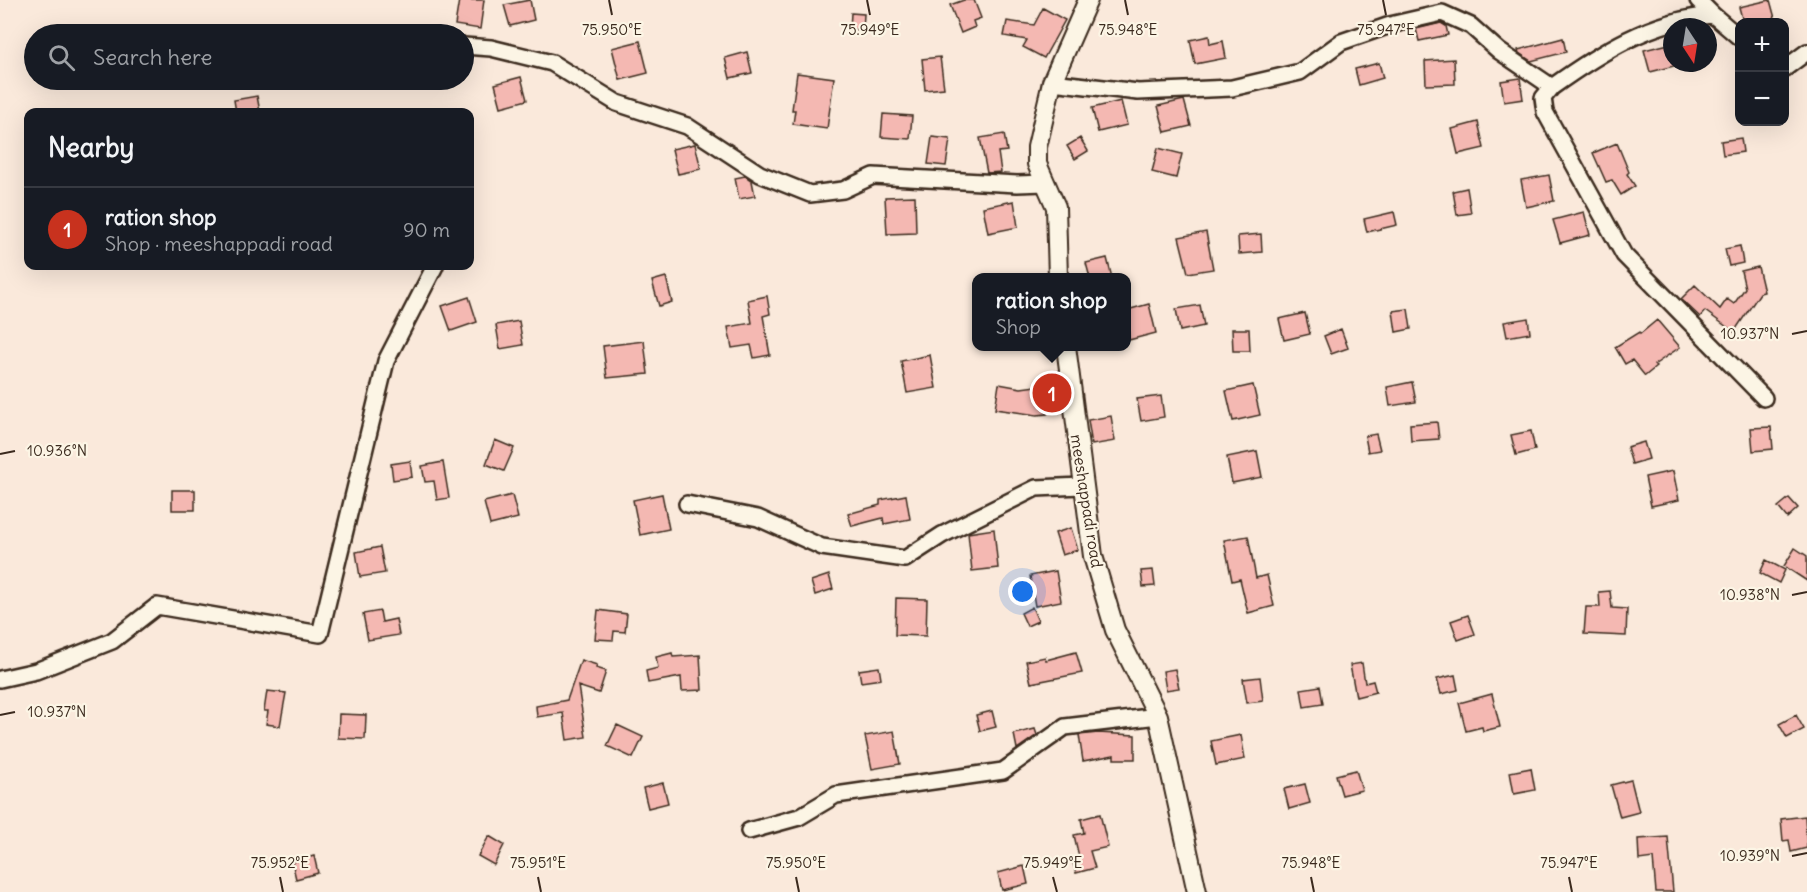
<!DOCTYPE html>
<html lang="en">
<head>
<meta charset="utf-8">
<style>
	:root { --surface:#171b24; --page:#242831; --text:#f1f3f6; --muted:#9ea1a6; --line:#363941; --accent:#c8321e }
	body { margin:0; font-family:Delius,sans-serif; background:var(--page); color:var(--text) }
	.controls { position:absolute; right:18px; top:18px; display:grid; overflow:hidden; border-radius:12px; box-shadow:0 6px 24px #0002 }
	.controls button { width:54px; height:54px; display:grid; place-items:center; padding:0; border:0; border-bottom:2px solid var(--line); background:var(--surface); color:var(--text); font:30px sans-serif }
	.compass { position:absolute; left:1663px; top:18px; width:54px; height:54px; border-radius:50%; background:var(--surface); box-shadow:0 6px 24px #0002; rotate:168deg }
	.you { position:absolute; left:1023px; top:592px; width:21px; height:21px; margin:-15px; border:4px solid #fff; border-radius:50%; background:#1a73e8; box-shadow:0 0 0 9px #1a73e833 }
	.badge { display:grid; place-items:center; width:39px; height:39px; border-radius:50%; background:var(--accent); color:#fff; font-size:20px; font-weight:700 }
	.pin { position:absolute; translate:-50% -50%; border:3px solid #fff; box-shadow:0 2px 6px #0006 }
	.popup { position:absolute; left:972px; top:273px; width:159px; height:78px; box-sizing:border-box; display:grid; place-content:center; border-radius:12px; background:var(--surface); filter:drop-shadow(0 2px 4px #0005); font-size:20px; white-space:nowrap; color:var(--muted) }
	.popup b { font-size:22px; color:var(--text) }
	.popup::after { content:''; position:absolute; left:50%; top:100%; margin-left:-12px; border:12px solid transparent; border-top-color:var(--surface) }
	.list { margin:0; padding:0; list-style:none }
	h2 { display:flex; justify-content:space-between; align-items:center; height:78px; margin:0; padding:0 24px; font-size:26px }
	h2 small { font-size:20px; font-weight:400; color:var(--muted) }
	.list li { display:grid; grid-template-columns:39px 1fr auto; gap:18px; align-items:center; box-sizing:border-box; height:84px; padding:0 24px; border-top:2px solid var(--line) }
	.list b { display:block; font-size:22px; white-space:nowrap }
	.list p { margin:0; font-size:20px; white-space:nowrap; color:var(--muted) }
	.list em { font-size:20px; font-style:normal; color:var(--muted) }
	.icon { flex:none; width:33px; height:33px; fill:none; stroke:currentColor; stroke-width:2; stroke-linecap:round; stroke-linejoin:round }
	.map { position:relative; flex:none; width:1807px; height:892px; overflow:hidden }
	.search { position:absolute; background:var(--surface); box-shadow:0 6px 24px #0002; left:24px; top:24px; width:450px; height:66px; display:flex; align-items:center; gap:15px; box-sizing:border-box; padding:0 21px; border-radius:33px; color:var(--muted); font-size:22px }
	.panel { position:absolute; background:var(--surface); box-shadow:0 6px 24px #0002; left:24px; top:108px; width:450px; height:162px; border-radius:12px }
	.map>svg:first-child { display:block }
</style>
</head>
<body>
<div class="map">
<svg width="1807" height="892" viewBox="0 0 1807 892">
	<rect width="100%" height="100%" fill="#fae9db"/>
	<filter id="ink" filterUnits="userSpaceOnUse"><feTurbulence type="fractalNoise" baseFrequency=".0167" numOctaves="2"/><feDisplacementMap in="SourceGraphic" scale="12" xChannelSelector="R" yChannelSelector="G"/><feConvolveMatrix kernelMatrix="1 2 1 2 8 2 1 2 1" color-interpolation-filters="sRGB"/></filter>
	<g filter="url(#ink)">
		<path fill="#f4b8b2" stroke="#3b2a1e" stroke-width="1.5" d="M459,0H484L480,29L455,25Z
			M530,0L534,20L510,26L504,5Z
			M964,0H974L981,18L973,21L975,27L961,33L950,5Z
			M1770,0L1776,22H1743L1739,7Z
			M1043,8L1065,20L1044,58L1023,47L1027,40L1004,36L1007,21L1034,25Z
			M851,13L864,14L863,30L850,29Z
			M1441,23L1446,26L1448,35L1419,41L1416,29Z
			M1209,36L1210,44L1223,41L1226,58L1195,64L1190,40Z
			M1563,38L1566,52L1531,61L1519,53L1518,50Z
			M640,41L648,73L620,80L612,48Z
			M1669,44L1674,66L1650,72L1644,50Z
			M747,52L752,73L730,78L725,58Z
			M940,57L944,88L925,90L922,59Z
			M1454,59L1455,84L1426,85L1425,61Z
			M1379,63L1383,78L1359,85L1355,69Z
			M797,73L834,78L827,129L793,124L795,110H792Z
			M521,77L527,100L501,107L495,84Z
			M1520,78L1523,99L1504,102L1501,81Z
			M257,96L260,112H236L234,100Z
			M1184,100L1191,126L1165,132L1158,106Z
			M1121,101L1127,125L1098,132L1092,108Z
			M883,114L912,116L910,139L881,137Z
			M1478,122L1484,148L1458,154L1452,129Z
			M1004,134L1007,151L998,152L1001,172L987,173L980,138Z
			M932,137L950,139L946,166L928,164Z
			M1080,138L1088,151L1075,159L1067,146Z
			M1741,138L1743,152L1723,155L1721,141Z
			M1617,143L1629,172L1627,174L1635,186L1621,195L1612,180L1606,182L1593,153Z
			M695,144L701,169L678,174L672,149Z
			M1158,148L1182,154L1176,178L1152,172Z
			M1549,175L1554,201L1526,207L1521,180Z
			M745,176L752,181L755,196L739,199L735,178Z
			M1467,188L1471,213L1457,215L1453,191Z
			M915,196L916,233L887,234L885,197Z
			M1014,201L1018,227L988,233L983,207Z
			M1394,212L1397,225L1367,232L1364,219Z
			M1584,212L1590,235L1560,243L1553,220Z
			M1206,232L1213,269L1188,273L1179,237Z
			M1261,234L1262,252L1239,254L1238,236Z
			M1740,246L1743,263L1729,266L1725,249Z
			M1107,258L1112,278H1090L1086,263Z
			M1758,267L1764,292L1760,293L1734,332L1705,311L1700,317L1681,299L1695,285L1720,309L1727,299L1734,304L1745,288L1741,271Z
			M666,277L672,302L659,306L652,281Z
			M767,296L770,314L763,316L770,355L754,358L751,345L732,348L728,327L752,323L748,300Z
			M469,297L477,322L451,331L442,306Z
			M1149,304L1156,333L1129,340L1127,310Z
			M1200,305L1204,326L1180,331L1176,309Z
			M1408,309L1411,329L1396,332L1393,311Z
			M1305,313L1310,334L1284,340L1279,319Z
			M1528,318L1530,333L1507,337L1504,322Z
			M1657,320L1680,347L1654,365L1656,367L1645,376L1632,360L1625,364L1615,347L1639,332L1640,334Z
			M519,321L523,345L500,349L496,325Z
			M1232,329H1249L1250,351H1233Z
			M1341,329L1348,348L1331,354L1324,336Z
			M644,341L648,374L607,378L603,346Z
			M930,355L936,388L907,393L901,361Z
			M1412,382L1416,402L1390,406L1387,387Z
			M999,384L1021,388L1043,385L1047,414L1037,415L995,409Z
			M1253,385L1260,415L1233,421L1226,391Z
			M1161,396L1164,417L1141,421L1137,399Z
			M1111,416L1115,441L1092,445L1088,420Z
			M1437,422L1439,439L1411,441L1410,424Z
			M1771,427L1773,449L1753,451L1751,428Z
			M1531,431L1535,450L1516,455L1511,435Z
			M1376,434L1380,450L1368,452L1365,436Z
			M495,440L514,448L504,471L486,464Z
			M1644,442L1649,459L1632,464L1627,447Z
			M1257,451L1262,477L1232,483L1227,457Z
			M410,461L412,477L393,480L391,464Z
			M443,462L449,498L437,500L434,481L425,482L422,466Z
			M1673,471L1679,500L1651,506L1645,477Z
			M172,490H195V510H172Z
			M662,494L669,529L640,535L633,500Z
			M512,495L518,518L490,525L484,502Z
			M906,495L910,519L884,524L883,518L852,526L848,514L880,505V500Z
			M1789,498L1798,508L1787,518L1778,507Z
			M1071,528L1078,550L1062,555L1055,533Z
			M994,529L998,568L972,571L968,533Z
			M1248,536L1256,578L1267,575L1274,606L1248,613L1240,579L1232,581L1224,540Z
			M380,547L385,573L360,577L356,552Z
			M1795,548L1807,556V581L1784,566Z
			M1766,560L1785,570L1779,583L1760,573Z
			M1153,570L1155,586L1143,587L1141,571Z
			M1056,571L1061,601L1035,606L1030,576Z
			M829,575L833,589L815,595L811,581Z
			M1610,591L1612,608L1627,609L1626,636L1584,634L1586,607H1600L1599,592Z
			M896,598L927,599L926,636L895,635Z
			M1032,607L1038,621L1027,626L1021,613Z
			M598,610L627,614L625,632L614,631L613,640L595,639Z
			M380,611L382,622L396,619L399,635L368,640L363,614Z
			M1468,615L1475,634L1458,640L1451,621Z
			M1076,652L1082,673L1031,683L1026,661L1045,657L1046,660Z
			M672,653L673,657L700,655L702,690L682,691L681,677L648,683L646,671L658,668L656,657Z
			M581,660L597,665L596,668L606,671L599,693L578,686L586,737L567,740L563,713L537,717L536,706L567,700Z
			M1362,663L1365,683L1373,681L1376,692L1356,697L1350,665Z
			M879,667L881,679L861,682L859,670Z
			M1175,669L1179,688L1166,690L1163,671Z
			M1455,675L1458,690L1441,694L1437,679Z
			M1260,677L1263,701L1247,703L1243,679Z
			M1320,686L1323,704L1304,707L1301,689Z
			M267,691L286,693L280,726L266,724L268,711H264Z
			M1492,694L1500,727L1483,731L1482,727L1466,731L1459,703Z
			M992,711L996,727L980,731L976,715Z
			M339,714L366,715L365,739L338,738Z
			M1796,715L1804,729L1787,738L1779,724Z
			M617,725L643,737L633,758L607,746Z
			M1035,729L1037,735L1017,749L1014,734Z
			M894,731L900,764L872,769L865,736Z
			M1098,733L1135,735V759H1114V755L1083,761L1079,735Z
			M1241,735L1245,759L1216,765L1211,741Z
			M1531,768L1535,790L1514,794L1510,772Z
			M1356,770L1362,790L1342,795L1336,775Z
			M1631,780L1639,812L1620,817L1611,785Z
			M663,783L668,803L648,808L643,788Z
			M1305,784L1310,803L1289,809L1284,789Z
			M1100,814L1108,847L1090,851L1095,868L1076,873L1072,859L1079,857L1074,835L1084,833L1081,819Z
			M1805,816L1807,848L1791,852L1789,840L1783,841L1781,819Z
			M489,836L504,845L494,865L478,856Z
			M1668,837L1673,892H1656L1653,858L1639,860L1638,839Z
			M314,856L318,873L296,879L292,862Z
			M1024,866L1028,884L1002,890L998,873Z"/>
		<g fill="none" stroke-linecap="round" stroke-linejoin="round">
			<defs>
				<path id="minor" d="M1698,0L1713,15
					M464,46L491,48L552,63L617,103L687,126L760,174L810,194L843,190L873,176L1017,184L1046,183
					M1784,69L1807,52
					M1052,82L1138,92L1232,88L1300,72L1341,42L1390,25L1442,13L1471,26L1499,51L1552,87C1601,52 1651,20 1713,15L1740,38
					M1552,87L1543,98L1545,112L1624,255L1764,398
					M687,504L758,518L822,547L905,559L942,535L1036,488L1082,486
					M0,679L36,671L112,641L157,606L320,634L386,361L435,266
					M749,831L799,817L836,795L1003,771L1065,727L1158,716"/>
				<path id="tertiary" d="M1058,278L1056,207L1037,164V147L1052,82L1088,0
					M1066,346L1093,556L1115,630L1158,716L1197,892"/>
			</defs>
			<use href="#minor" stroke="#3b2a1e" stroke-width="20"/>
			<use href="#tertiary" stroke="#3b2a1e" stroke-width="22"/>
			<use href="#minor" stroke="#fcf5e5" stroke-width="15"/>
			<use href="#tertiary" stroke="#fcf5e5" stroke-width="18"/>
		</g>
	</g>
	<path fill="none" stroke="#3b2a1e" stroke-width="2" d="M609,0L612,15M867,0L870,15M1125,0L1128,15M1383,0L1386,15M1792,334L1807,331M0,454L15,451M1792,595L1807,592M0,715L15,712M1792,856L1807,853M280,877L283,892M538,877L541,892M796,877L799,892M1053,877L1057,892M1311,877L1314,892M1569,877L1572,892"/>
	<g text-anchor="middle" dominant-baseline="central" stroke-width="4.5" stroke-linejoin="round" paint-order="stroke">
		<g font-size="16" fill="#3b2a1e" stroke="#fcf5e5">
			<text transform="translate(1087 501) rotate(81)">meeshappadi road</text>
		</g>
	</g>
	<g font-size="15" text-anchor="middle" fill="#3b2a1e" stroke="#fcf5e5" stroke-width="4.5" stroke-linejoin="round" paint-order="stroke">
		<text x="612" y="35">75.950°E</text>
		<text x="870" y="35">75.949°E</text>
		<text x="1128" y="35">75.948°E</text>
		<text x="1386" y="35">75.947°E</text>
		<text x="1750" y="339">10.937°N</text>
		<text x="57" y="456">10.936°N</text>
		<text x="1750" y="600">10.938°N</text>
		<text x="57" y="717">10.937°N</text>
		<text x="1750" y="861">10.939°N</text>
		<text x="280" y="868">75.952°E</text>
		<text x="538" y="868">75.951°E</text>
		<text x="796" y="868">75.950°E</text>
		<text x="1053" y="868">75.949°E</text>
		<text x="1311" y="868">75.948°E</text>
		<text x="1569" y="868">75.947°E</text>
	</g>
</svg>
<div class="controls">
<button>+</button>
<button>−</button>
</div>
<svg class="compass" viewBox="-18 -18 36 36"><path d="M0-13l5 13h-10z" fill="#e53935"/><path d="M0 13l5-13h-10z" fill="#9ea1a6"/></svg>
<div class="you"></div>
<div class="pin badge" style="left:1052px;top:393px">1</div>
<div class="popup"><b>ration shop</b>Shop</div>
<div class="search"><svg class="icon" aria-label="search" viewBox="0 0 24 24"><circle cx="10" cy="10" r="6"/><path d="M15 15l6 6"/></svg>Search here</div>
<section class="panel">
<h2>Nearby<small></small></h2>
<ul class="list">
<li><span class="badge">1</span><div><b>ration shop</b><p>Shop · meeshappadi road</p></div><em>90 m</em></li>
</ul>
</section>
</div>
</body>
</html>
